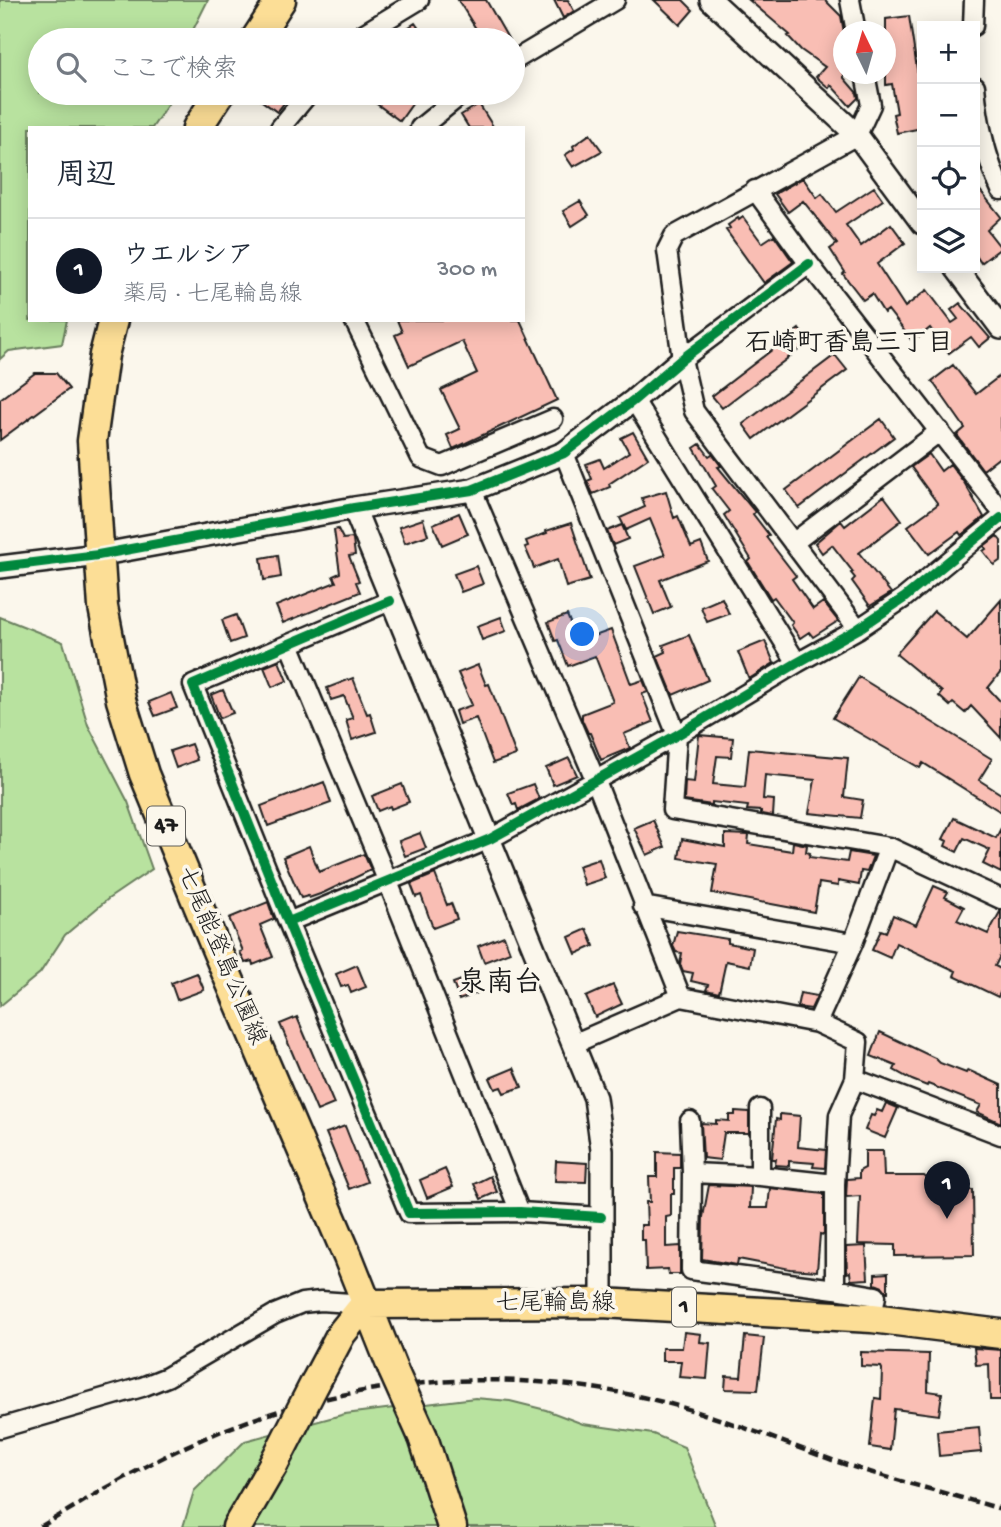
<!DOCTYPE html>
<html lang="ja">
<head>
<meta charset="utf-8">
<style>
	:root { --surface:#fff; --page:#f6f6f7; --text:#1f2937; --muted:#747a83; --line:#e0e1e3; --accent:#111827 }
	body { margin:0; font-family:"Gochi Hand","Klee One",sans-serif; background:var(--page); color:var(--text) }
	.controls { position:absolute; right:21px; top:21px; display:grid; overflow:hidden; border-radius:0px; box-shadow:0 4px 18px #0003 }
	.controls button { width:63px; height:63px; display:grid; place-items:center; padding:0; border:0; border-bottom:2px solid var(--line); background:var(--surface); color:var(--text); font:35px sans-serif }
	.compass { position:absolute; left:833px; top:21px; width:63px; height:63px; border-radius:50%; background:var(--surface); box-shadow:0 4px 18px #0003; rotate:355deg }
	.you { position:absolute; left:583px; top:635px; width:24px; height:24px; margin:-18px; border:5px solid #fff; border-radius:50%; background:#1a73e8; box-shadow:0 0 0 10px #1a73e833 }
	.badge { display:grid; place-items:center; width:46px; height:46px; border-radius:50%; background:var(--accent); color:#fff; font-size:23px; font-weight:700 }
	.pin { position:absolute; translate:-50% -58px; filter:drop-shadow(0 2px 4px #0008) }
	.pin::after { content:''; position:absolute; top:37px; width:24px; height:21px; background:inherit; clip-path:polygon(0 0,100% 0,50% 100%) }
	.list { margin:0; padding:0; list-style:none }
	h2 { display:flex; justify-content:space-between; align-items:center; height:91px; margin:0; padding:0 28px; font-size:30px }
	h2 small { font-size:23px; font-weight:400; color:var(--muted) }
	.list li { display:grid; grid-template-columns:46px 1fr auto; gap:21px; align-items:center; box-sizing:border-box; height:105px; padding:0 28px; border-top:2px solid var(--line) }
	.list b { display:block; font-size:26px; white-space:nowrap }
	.list p { margin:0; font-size:23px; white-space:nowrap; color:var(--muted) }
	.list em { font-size:23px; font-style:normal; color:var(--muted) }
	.icon { flex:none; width:38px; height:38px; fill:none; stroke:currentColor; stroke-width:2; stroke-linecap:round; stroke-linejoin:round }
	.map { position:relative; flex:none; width:1001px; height:1527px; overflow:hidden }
	.search { position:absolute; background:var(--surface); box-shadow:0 4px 18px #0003; left:28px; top:28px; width:497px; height:77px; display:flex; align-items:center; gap:18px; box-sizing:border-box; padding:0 24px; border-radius:38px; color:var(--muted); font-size:26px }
	.panel { position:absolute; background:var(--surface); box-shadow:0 4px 18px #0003; left:28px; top:126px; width:497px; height:196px; border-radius:0px }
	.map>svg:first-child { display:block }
</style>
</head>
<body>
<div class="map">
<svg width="1001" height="1527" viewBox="0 0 1001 1527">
	<rect width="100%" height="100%" fill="#fbf7ec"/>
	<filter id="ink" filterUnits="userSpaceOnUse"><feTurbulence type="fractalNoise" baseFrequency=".0143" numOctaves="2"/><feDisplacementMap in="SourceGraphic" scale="14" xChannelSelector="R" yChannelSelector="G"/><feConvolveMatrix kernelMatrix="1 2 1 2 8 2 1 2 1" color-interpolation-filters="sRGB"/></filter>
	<g filter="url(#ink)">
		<path fill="#b8e29f" stroke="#6a7f5e" stroke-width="2" d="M0,0H208L188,40H40V93H172L168,104L152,128H30V320H67L62,344L9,351L0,359Z
			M0,617L63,642L88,725L128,802L152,869L108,899L65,935L40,973L0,1006Z
			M475,1398L510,1401L546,1410L583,1424L653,1434L684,1447L716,1527H183L194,1491L245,1441L345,1414Z"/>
		<path fill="#f9beb4" stroke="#1c1c1c" stroke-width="2" d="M458,0H486L509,40H483Z
			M554,0H568L574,11L563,18Z
			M654,0H683L693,10L680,25Z
			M749,0H825L841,16L844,32V78L857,93L858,98L850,106L831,85L829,88L816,77L825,67L801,50L788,36L790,35Z
			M909,16L922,102V128L897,133L893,114L897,113L892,84L886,85V19Z
			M415,23L427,40H389Z
			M251,93H292L277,112Z
			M362,93H420L400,121Z
			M479,104L494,128H469L461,115Z
			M590,134L602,151L573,167L565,155L574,149L573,146Z
			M803,178L817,198L822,194L836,212L874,187L883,200L846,225L861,246L891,224L905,243L877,264L905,307L927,290L952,323L958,319L951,310L960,303L990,338L979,347L971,337L949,353L930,328L913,342L888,310L884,313L872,294L863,300L843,274L845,272L830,249L837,244L803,201L788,212L775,194Z
			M975,184L1001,217L987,230L1001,248L981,263L975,254Z
			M580,201L589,215L572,226L563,211Z
			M743,217L762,243L774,235L793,262L764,283L726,230L730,228L728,225L738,218L739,220Z
			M397,320H520L557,400L453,449L447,435L460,429L441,390L477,373L462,341L409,366L395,335L402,332Z
			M799,329L809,342L722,408L712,396Z
			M835,355L847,370L754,439L743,424Z
			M953,365L976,394L1001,375V456L983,470L957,435L965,428L932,381Z
			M35,373H56L69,389L0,440V399Z
			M881,419L894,437L799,508L786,490Z
			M633,432L648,458L609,484L610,487L593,494L587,481L592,479L586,464L600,459L604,468L629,452L621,438Z
			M700,444L709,456L712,454L721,466L718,467L755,512L753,514L769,535L766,537L796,576L792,579L813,609L823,602L838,621L813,637L809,632L800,638L791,625L793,623L774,597L771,599L748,562L751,559L724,515L729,511L712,489L716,486L694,448Z
			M929,454L941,471L950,464L965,484L984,517L965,533L961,535L959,532L929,554L908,526L938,504L911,467Z
			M666,491L674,518L678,516L691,547L701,543L708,561L660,580L671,607L654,614L635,566L665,555L650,519L626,530L620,518L645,507L642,498Z
			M884,496L902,520L859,553L891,593L870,606L852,581L855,578L851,573L853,572L832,545L822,553L815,543L841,521L845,526Z
			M459,513L468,534L442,545L433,524Z
			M423,519L428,535L405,543L399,527Z
			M571,523L590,580L566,587L558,559L534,568L525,547L528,546L526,541L547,533L546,531Z
			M622,525L628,539L613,545L607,531Z
			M338,529L343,539L352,538L353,540L355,555L349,556L359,581L356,582L360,592L283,623L276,606L336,582L333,576L340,573L334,530Z
			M997,536L1001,541V560L994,565L983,551L986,549L984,546Z
			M278,555L281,577L264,580L261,558Z
			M476,566L483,584L461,592L454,574Z
			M722,598L729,614L707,622L701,607Z
			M1001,600V672L988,688L1001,702V738L971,706L965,713L953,703L950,706L939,696L942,692L896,654L934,611L967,639Z
			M236,615L244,638L230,643L222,620Z
			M567,615L578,642L611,630L631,684L643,680L648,692L642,694L653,722L624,734L630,748L601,760L590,733H588L582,720V714L613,702L595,656L568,666L558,640L555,641L548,622Z
			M501,617L506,631L482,640L477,626Z
			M689,635L708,680L673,695L657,656L666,652L663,645Z
			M765,641L774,663L749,679L738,652Z
			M279,661L287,681L272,687L264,667Z
			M478,665L486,685L489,684L516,755L493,763L476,718L459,724L455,711L472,705L458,673Z
			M859,677L992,759L979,780L1001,794V812L923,763L920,768L833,718Z
			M353,678L367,714L370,713L376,732L352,740L346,720L353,718L344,696L331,700L327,688Z
			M223,690L233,713L220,718L211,695Z
			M171,693L177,708L155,716L149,702Z
			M699,735L733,738L731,757L717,756L713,784L745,787L749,749L848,758L844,797L863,800L860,818L809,813L815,780L765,775L763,799L774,800L773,816L761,814V811L747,810L748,806L712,802V805L684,801L685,781L694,782Z
			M191,744L197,760L176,768L170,751Z
			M569,758L577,775L553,785L546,768Z
			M324,782L331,803L268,826L261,806Z
			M402,784L409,802L391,809L390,806L378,811L372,796Z
			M533,784L539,799L518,810L516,804L513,805L508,793Z
			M954,818L996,838L1001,828V873L983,864L990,850L964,838L957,852L945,846L947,841L943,839Z
			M653,820L665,847L647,855L634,828Z
			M420,833L426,848L405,856L399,841Z
			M725,834L749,835L748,844L792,851L793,842L807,845L806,852L810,853L809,857L847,862L849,852L873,856L867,872L861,871L859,885L838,881V886L819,883L814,912L712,893L717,864L679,858L682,839L725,847Z
			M309,846L319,872L364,854L371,870L323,893L309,898L308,896L301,898L283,857Z
			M599,859L605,878L584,885L578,866Z
			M435,874L447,905L451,903L457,919L433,928L421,895L416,897L411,884Z
			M934,886L948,892L945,897L964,907L957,920L988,934L1001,910V954L995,966L1001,969V991L998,997L954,976L956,971L896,943L890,958L872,950L881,930L886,932L893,915L916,925Z
			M268,902L274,919L260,925L273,957L253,965L252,961L245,963L240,952L243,951L229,918Z
			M587,929L594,946L576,954L569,937Z
			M677,931L728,939V943L753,948L750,966L726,961L719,993L706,990L708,985L691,981L693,973L683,971L680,964L682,953L676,952L673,946Z
			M504,936L510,952L484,962L478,946Z
			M357,965L366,987L351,993L348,985L341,987L336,974Z
			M197,973L204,990L177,1000L171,983Z
			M472,976L478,993L459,1000L453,983Z
			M613,985L622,1004L595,1017L586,997Z
			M800,993L817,996L811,1009L797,1007Z
			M297,1017L334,1104L317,1111L280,1024Z
			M880,1032L935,1058L940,1063L966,1073L968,1070L1001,1085V1123L977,1112L981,1105L928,1084L927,1086L912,1080L894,1070L896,1066L871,1056Z
			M514,1068L522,1087L504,1093L501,1087L495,1089L490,1078Z
			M886,1103L898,1108L885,1138L865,1130L871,1115L874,1116L877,1110L882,1112Z
			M735,1111L749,1112V1133H724L720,1160L703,1158L701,1123L716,1124V1120L729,1121V1115H735Z
			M780,1114L800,1116L798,1147L826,1150L825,1168L813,1167L814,1163L789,1161V1166L775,1165L776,1159H772L776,1119L780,1120Z
			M345,1126L367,1182L349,1189L326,1133Z
			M865,1151H883L884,1176H924L942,1190H973L974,1255L895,1256V1245L858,1244L860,1196L846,1197L847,1179L859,1178V1171L865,1168Z
			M657,1152L680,1153V1168H674V1194H671V1216L666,1217V1247L680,1246V1274H669L668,1269L646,1270L645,1240H641V1225H647L646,1202H650L649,1177H657Z
			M556,1161L587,1163L586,1182L555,1181Z
			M445,1169L453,1187L427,1198L420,1180Z
			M490,1176L497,1192L481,1199L474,1184Z
			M709,1185L751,1187L750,1208H768L770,1188L824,1194V1235L820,1234L817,1271L790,1269L738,1259L737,1265L702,1259L703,1217Z
			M866,1246L868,1279L851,1280L850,1272L847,1273L846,1247Z
			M888,1273V1292H887L883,1287L875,1284V1274Z
			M684,1332L701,1334L700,1342L710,1343L707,1379L679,1377L681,1361H662V1348H682Z
			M745,1336L764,1338L758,1390L725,1389L726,1376L741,1377Z
			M974,1348L1001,1350V1400H990L989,1364L976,1365Z
			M861,1352L929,1354L928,1391L942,1393L939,1415L894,1409L890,1450L870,1447L875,1398L881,1399L882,1369L881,1367L861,1366Z
			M979,1427L981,1452L939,1456L937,1431Z"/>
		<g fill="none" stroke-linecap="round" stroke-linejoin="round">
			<defs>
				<path id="minor" d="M850,0L856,32
					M973,26L974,0
					M353,40L419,0
					M513,61L615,0
					M975,86C978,123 985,156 1001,190
					M280,128L309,93
					M420,128L463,93
					M755,190L809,264L1001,511
					M354,320L421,458L442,466L553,419
					M682,359L809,264
					M634,400L797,663
					M564,453L677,735L672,810L889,847L1001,899
					M472,490L595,779L681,997
					M793,543L940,431
					M390,601L193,685L288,922L409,1213L520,1212L601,1217
					M858,629L694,411L682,359L667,250L674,236L857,135L871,105L865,74
					M289,644L388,882L520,1212
					M643,906L853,943
					M288,922L490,839L677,735L797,663L858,629L904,598L1001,518
					M817,1023L853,943L889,847
					M573,1044L681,997L817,1023L858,1042L855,1079L839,1115L835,1184
					M855,1079L1001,1135
					M690,1121L692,1173
					M760,1176V1109
					M835,1289L691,1270L692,1173L760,1176L835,1184V1289L876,1296L872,1318
					M0,1428L142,1387L167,1377L275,1314L302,1303L321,1301L365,1304"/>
				<path id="tertiary" d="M711,0L857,135L922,223
					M956,268L1001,328
					M354,508L595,1098L602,1150V1303
					M0,567L98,555L354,508L472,490L564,453L634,400L682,359"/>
				<path id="primary" d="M255,40L281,0
					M197,128L220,93
					M113,320L104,355L92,441L103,607L121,700L144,774L217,951L348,1257L393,1370
					M315,1383L341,1334L365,1304L602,1303L872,1318L1001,1334
					M423,1437L452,1527
					M237,1527L273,1465"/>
			</defs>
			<use href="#minor" stroke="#1c1c1c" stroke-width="23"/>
			<use href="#tertiary" stroke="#1c1c1c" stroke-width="26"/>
			<use href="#primary" stroke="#1c1c1c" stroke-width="33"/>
			<use href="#minor" stroke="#fbf7ec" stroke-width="18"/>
			<use href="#tertiary" stroke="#fbf7ec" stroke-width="21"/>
			<use href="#primary" stroke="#fcde96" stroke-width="28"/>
			<path stroke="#1c1c1c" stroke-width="4.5" stroke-dasharray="10 5" stroke-linecap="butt" d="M40,1527C91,1497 143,1465 198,1441C333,1381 488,1365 632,1395C699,1408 773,1439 838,1462C892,1480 947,1493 1001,1509"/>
			<defs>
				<path id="primary-bridge" d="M393,1370L423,1437
					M273,1465L315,1383"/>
			</defs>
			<use href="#primary-bridge" stroke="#1c1c1c" stroke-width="33" stroke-linecap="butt"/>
			<use href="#primary-bridge" stroke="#fcde96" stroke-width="28"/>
			<defs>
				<path id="cycleway" d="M0,567L98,555L354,508L472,490L564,453L634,400L682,359L809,264
					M390,601L193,685L288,922L409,1213L520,1212L601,1217
					M288,922L490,839L677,735L797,663L858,629L904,598L1001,518"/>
			</defs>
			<use href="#cycleway" stroke="#fbf7ec" stroke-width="15"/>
			<use href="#cycleway" stroke="#00873e" stroke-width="10"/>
		</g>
	</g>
	<g text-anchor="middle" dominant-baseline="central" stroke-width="7" stroke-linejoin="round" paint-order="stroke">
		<g fill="#fbf7ec" stroke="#5f5e5a" stroke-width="2">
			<rect x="147" y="806.5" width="38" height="39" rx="5"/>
			<rect x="672" y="1287.5" width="24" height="39" rx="5"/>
		</g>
		<g font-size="23" font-weight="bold" fill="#1c1c1c">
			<text x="166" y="826">47</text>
			<text x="684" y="1307">1</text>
		</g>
		<g font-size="24" fill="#1c1c1c" stroke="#fbf7ec">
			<text transform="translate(220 956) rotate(67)">七尾能登島公園線</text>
			<text x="555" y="1304">七尾輪島線</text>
		</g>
		<g font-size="26" font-weight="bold" fill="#1c1c1c" stroke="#fbf7ec">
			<text x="849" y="345">石崎町香島三丁目</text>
		</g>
		<g font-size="28" font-weight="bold" fill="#1c1c1c" stroke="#fbf7ec">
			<text x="500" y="984">泉南台</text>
		</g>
	</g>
</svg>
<div class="controls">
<button>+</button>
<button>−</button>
<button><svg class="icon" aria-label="locate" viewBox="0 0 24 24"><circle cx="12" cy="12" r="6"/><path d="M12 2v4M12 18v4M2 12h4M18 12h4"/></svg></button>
<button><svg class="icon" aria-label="layers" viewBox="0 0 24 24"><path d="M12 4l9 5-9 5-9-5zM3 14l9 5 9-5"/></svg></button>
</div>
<svg class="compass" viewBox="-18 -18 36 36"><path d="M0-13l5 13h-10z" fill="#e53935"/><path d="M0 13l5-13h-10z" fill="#747a83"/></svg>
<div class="you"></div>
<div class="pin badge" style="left:947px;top:1219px">1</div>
<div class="search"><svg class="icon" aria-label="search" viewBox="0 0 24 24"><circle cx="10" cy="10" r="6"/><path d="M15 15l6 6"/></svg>ここで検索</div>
<section class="panel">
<h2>周辺<small></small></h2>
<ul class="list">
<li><span class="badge">1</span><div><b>ウエルシア</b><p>薬局 · 七尾輪島線</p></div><em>300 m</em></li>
</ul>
</section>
</div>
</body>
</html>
